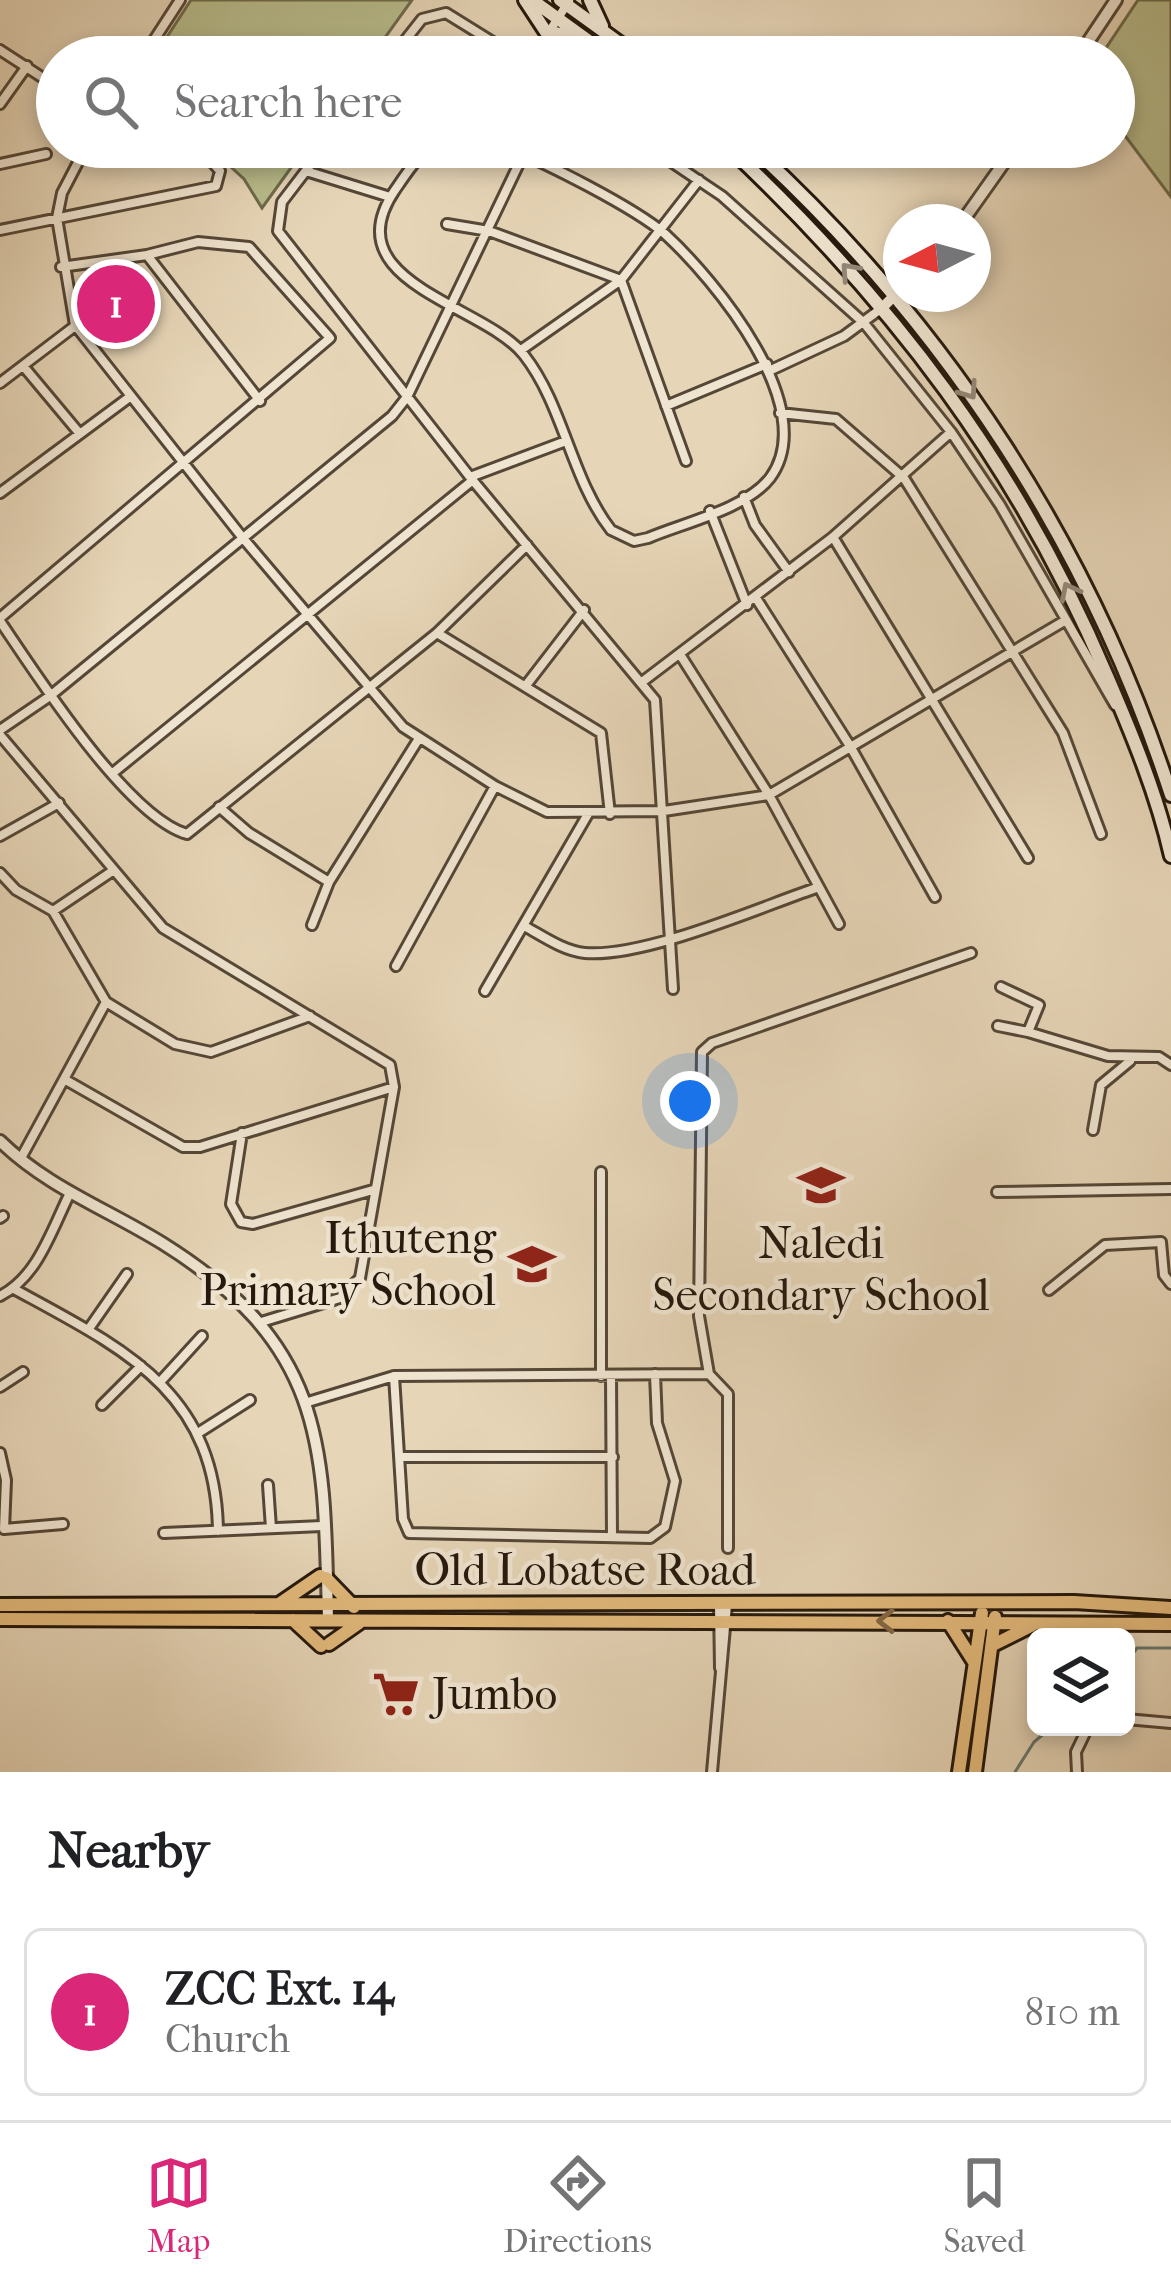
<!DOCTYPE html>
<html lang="en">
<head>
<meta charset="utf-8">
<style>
	:root { --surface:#fff; --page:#f2f2f2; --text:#202124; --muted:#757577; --line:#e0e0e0; --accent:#db2777 }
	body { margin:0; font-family:"IM FELL French Canon",serif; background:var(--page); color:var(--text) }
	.controls { position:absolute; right:36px; bottom:36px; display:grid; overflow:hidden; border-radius:18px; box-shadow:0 6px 18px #0003 }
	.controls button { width:108px; height:108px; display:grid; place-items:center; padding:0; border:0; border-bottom:3px solid var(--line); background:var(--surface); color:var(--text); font:60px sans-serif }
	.compass { position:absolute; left:883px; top:204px; width:108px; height:108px; border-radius:50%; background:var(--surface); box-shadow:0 6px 18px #0003; rotate:264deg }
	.you { position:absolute; left:690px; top:1101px; width:42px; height:42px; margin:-30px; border:9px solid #fff; border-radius:50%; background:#1a73e8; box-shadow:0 0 0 18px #1a73e833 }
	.badge { display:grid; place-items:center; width:78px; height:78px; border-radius:50%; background:var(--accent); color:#fff; font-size:39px; font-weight:700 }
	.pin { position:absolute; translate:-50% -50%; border:6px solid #fff; box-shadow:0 3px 12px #0006 }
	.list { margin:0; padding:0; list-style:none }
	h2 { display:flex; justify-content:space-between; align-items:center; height:156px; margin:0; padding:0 48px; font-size:51px }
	h2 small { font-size:39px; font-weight:400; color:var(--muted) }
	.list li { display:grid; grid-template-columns:78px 1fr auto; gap:36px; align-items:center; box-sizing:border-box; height:168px; margin:0 24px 24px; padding:0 24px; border:3px solid var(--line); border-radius:18px }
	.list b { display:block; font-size:45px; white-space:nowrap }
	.list p { margin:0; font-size:39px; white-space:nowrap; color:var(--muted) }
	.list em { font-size:39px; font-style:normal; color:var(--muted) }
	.icon { flex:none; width:66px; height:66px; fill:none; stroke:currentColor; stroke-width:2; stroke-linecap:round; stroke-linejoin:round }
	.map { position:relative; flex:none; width:1171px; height:1772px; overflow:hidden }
	.search { position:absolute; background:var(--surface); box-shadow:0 6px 18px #0003; left:36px; right:36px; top:36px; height:132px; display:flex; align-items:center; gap:30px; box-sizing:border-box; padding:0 42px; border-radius:66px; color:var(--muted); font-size:45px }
	.sheet { height:348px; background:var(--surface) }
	nav { display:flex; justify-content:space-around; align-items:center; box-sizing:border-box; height:168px; border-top:3px solid var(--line); background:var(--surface); font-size:33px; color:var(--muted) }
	nav a { display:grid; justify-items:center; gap:6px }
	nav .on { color:var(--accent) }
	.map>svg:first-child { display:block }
</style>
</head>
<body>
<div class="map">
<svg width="1171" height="1772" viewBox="0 0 1171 1772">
	<rect width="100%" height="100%" fill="#e6d5b7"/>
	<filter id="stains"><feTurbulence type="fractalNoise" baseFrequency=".00167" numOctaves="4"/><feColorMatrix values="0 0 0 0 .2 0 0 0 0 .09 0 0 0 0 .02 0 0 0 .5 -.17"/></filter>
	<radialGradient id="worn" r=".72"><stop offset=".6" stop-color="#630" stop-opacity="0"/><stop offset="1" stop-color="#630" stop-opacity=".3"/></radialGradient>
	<path fill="#b8bc8c" stroke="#6e6a4c" stroke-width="3" d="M191,0H412L371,57H154Z
		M1138,0H1171V197L1114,121V57H1100Z
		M209,147H306L262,208L244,179Z"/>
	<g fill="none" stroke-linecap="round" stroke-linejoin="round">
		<path stroke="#69786f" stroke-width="3" d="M1126,1663L1137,1648H1171
			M1015,1772L1034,1742L1052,1727"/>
		<defs>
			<path id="minor" d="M0,50L57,87
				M143,57L180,0
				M392,57L422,19L446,13L517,57
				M533,57L569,1
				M0,104L27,66
				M86,147L62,193L57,218L75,325L242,537L403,727L495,786L547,812L664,811L769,795L1066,620
				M324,147L282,202L278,231L470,477L655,700L673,989
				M430,147C415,160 406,174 395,190C332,283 484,304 524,355C564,406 571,479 611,530L634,541L648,538C683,523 746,509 770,478C822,408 714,279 665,234C635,208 543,161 505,147
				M649,147L722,196L864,323L951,432L1000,505L1115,705
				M0,164L46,154
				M306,171L390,197
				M447,224L489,231L621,280L686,461
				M0,230L216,186L220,171L199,147
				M61,267L147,255L260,401
				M521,350L621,280L699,180
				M24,367L80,434
				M771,370L844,336L882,308
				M0,383L75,326
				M666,406L767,364
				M780,413L836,419L904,478L1063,733L1101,834
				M470,477L566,441
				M0,493L131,396
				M744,497L755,525L789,572
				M710,511L747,605
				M833,537L1028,858
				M756,598L850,746L935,897
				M0,618L330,338L249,247L198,242L147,255
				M0,621C36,674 127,817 187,834L437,633L527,545
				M437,633L601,733L610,814
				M681,656L769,795L839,924
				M642,682L833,537L951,432
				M527,684L584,610
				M0,730L50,696L392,416L407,397L527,147
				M0,735L163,928L390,1065L394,1087L360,1278L340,1298L258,1323
				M114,772L473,480
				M219,807L249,833L329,882
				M0,836L59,803
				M0,873L16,890L53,911L106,1002L175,1044L211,1052L310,1016
				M53,911L114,870
				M312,925L329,882L418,740
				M526,927C544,937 564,951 585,953C645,958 760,907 819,887
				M396,966L495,786
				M485,991L588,814
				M998,1026L1028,1032L1039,1005L1001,987
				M1028,1032L1108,1056L1159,1057L1171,1065
				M64,1079L183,1147H200L394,1087
				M1093,1130L1101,1085L1130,1061
				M242,1133L231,1204L241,1222L253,1224L373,1190
				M21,1158L106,1002
				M601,1172V1376
				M997,1192L1171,1189
				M0,1218L3,1216
				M14,1289C124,1349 216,1391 218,1531
				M1049,1290L1105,1245L1161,1242L1164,1275L1171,1284
				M0,1296C38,1277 52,1229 70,1193
				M88,1330L127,1274
				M709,1374L699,1316L702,1052L712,1043L971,953
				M611,1375L612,1537
				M394,1376L403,1519L409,1533L650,1538L665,1527L675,1481L657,1423L655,1374
				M160,1382L202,1336
				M0,1387L23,1372
				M308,1402L394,1376L709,1374L728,1394V1548
				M102,1405L141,1366
				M198,1433L250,1400
				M0,1453L6,1480L4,1529
				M400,1457H613
				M268,1485L271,1528
				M4,1529L63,1524
				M164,1533L322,1526
				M719,1605L720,1668
				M1126,1719L1171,1723
				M712,1772L727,1605
				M1077,1772L1076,1752L1088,1727"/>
			<path id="tertiary" d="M1078,57L1116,0
				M962,222L1015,147
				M882,308L901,289
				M0,1141C47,1187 107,1209 162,1243C327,1346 324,1445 328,1620"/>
			<path id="secondary" d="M525,0L546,32L583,37
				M532,0L611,57
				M560,0L639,57
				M590,0L602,26
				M728,147C894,303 1018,466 1107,676C1132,734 1157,794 1171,856
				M752,147C946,325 1090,545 1171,795"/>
			<path id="primary" d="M326,1578L354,1607
				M279,1604L320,1576
				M0,1605L1074,1602L1171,1608
				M0,1619L1171,1624
				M293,1620L321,1646
				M948,1621L974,1662
				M329,1644L359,1623
				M993,1645L1031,1626
				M959,1772L982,1613
				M975,1772L995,1617"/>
		</defs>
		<use href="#minor" stroke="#554737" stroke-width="14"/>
		<use href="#tertiary" stroke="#554737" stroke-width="16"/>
		<use href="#secondary" stroke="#25180c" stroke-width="18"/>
		<use href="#primary" stroke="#25180c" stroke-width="18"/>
		<use href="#minor" stroke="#efe4d0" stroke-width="8"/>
		<use href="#tertiary" stroke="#efe4d0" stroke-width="10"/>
		<use href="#secondary" stroke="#efe4d0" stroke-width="12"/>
		<use href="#primary" stroke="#e3ba7c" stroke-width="12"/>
	</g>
	<defs><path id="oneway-chevron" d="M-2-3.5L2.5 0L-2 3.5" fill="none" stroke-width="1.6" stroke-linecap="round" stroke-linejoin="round" transform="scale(3)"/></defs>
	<g stroke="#948878">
		<use href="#oneway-chevron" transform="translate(849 271) rotate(-132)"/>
		<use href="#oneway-chevron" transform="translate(969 391) rotate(55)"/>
		<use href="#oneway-chevron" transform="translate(1069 591) rotate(-117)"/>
	</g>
	<use stroke="#846944" href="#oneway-chevron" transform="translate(886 1621) rotate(180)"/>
	<defs>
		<symbol id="school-bare" viewBox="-9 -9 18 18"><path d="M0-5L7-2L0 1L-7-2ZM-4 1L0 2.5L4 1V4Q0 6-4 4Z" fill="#8f2418" stroke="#efe4d0" stroke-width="2.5" paint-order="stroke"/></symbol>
		<symbol id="supermarket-bare" viewBox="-9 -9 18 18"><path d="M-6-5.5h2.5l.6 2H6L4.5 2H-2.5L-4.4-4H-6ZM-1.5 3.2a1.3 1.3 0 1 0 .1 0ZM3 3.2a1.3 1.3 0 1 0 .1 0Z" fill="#8f2418" stroke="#efe4d0" stroke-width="2.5" paint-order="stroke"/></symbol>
	</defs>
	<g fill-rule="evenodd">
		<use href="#school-bare" x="788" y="1152" width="66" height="66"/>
		<use href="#school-bare" x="499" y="1231" width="66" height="66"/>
		<use href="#supermarket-bare" x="363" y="1661" width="66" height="66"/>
	</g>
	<g text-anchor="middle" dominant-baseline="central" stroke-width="9" stroke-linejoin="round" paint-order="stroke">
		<g font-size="45" fill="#25180c" stroke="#efe4d0" text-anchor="end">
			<text x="496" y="1238">Ithuteng<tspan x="496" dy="52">Primary School</tspan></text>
			<text x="821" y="1243" text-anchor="middle">Naledi<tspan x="821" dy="52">Secondary School</tspan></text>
			<text x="432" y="1694" text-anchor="start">Jumbo</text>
		</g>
		<g font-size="45" fill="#25180c" stroke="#efe4d0">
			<text x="585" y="1570">Old Lobatse Road</text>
		</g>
	</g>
	<rect width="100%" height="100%" filter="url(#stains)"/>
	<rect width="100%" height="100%" fill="url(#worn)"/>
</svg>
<div class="controls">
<button><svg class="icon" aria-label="layers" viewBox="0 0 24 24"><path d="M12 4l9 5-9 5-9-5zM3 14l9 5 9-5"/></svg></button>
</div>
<svg class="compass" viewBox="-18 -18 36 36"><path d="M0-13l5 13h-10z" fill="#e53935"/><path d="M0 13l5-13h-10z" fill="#757577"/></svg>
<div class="you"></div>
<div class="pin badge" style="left:116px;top:304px">1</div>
<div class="search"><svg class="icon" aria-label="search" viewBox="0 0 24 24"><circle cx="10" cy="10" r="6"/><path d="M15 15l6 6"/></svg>Search here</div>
</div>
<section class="sheet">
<h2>Nearby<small></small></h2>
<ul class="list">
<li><span class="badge">1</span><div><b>ZCC Ext. 14</b><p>Church</p></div><em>810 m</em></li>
</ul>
</section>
<nav>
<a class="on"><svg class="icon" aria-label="map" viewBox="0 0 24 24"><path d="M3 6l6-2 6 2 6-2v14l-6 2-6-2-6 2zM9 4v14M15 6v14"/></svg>Map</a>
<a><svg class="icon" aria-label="directions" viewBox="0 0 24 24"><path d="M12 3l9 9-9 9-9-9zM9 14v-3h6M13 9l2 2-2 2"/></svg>Directions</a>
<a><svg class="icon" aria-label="saved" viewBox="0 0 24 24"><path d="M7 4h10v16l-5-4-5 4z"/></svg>Saved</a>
</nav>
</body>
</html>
